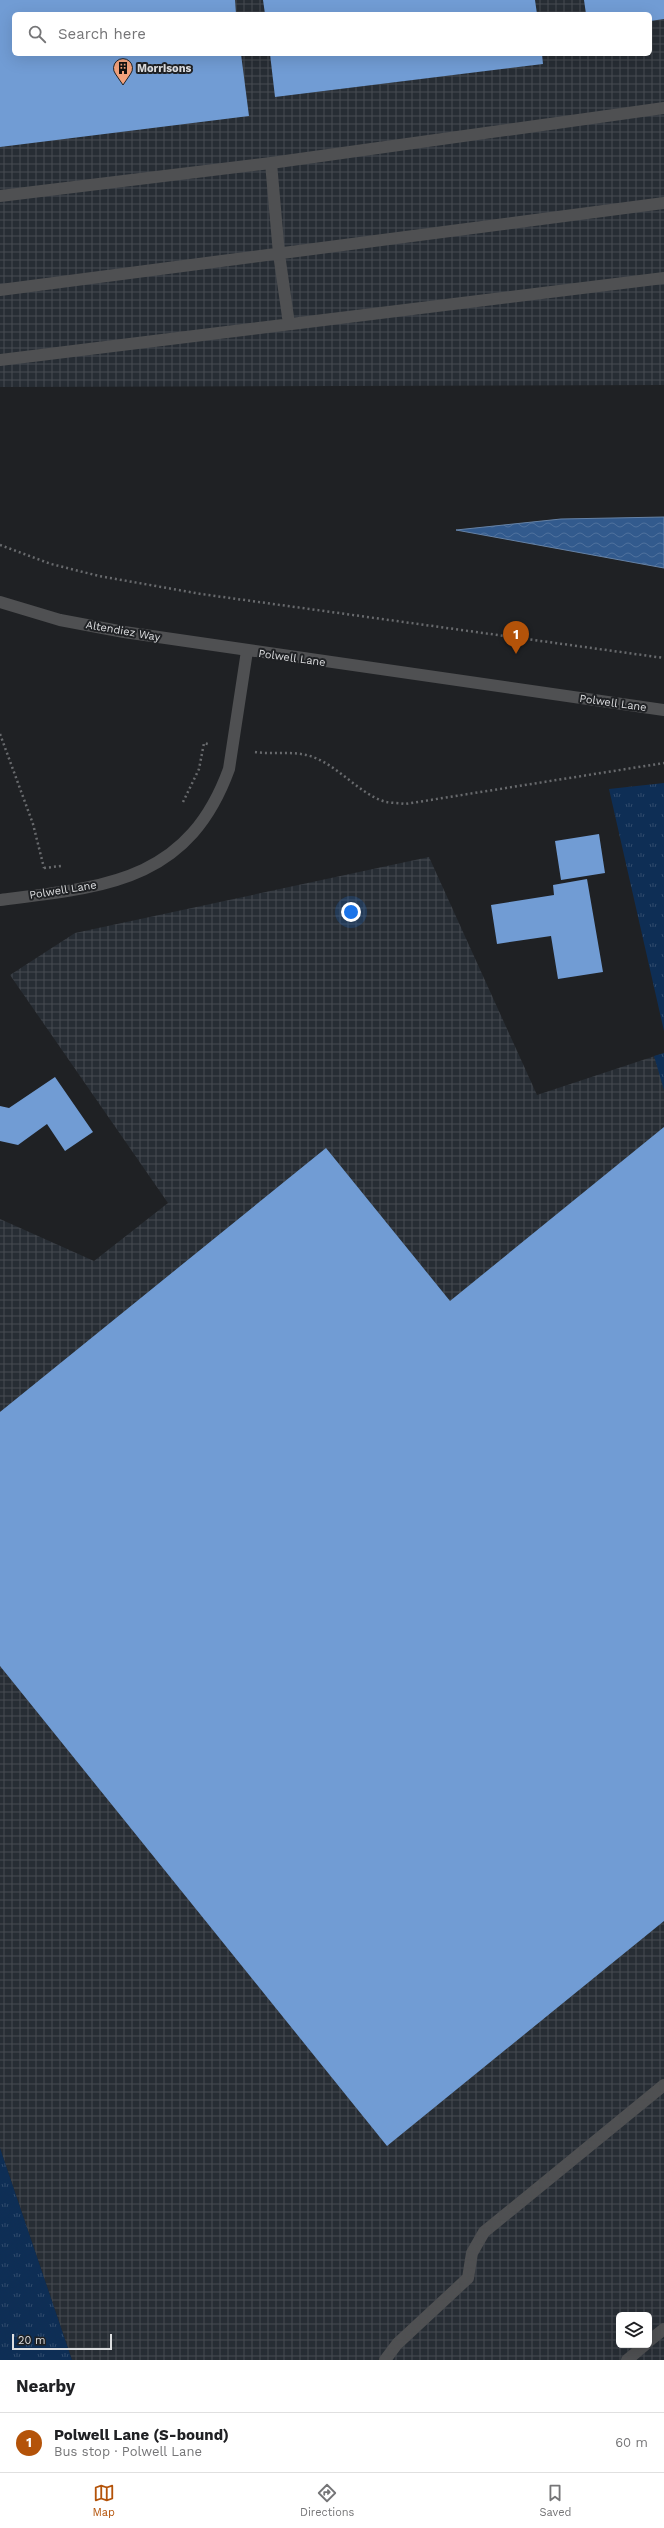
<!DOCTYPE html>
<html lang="en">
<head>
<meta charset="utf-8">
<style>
	:root { --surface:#fff; --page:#f2f2f2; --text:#202124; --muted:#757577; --line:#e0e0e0; --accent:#b45309 }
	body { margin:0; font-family:"Work Sans",sans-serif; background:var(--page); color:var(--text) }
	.controls { position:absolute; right:12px; bottom:12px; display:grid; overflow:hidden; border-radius:6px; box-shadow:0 4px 16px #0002 }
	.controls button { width:36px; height:36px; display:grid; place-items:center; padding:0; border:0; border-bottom:1px solid var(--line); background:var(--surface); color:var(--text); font:20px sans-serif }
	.scale { position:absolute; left:12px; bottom:10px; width:100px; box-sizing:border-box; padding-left:4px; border:2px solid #dddee0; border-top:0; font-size:11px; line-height:14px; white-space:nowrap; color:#dddee0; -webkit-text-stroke:3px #1f2124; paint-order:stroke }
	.you { position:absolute; left:351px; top:912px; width:14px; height:14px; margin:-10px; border:3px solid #fff; border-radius:50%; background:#1a73e8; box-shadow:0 0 0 6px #1a73e833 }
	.badge { display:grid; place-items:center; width:26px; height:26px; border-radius:50%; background:var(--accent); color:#fff; font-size:13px; font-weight:700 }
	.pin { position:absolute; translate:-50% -33px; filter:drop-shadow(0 1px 2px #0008) }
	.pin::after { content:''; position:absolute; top:21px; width:14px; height:12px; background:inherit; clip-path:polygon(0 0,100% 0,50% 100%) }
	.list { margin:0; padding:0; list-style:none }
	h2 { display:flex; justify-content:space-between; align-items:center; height:52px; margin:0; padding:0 16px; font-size:17px }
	h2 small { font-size:13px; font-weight:400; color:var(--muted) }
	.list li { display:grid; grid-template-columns:26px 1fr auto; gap:12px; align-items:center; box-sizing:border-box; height:60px; padding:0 16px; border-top:1px solid var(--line) }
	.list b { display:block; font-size:15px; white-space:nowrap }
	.list p { margin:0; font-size:13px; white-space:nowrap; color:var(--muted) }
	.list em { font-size:13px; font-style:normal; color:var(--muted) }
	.icon { flex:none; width:22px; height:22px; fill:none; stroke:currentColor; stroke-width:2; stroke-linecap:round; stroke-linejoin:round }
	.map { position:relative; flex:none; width:664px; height:2360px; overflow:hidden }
	.search { position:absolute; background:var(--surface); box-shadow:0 4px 16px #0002; left:12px; right:12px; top:12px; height:44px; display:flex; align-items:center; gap:10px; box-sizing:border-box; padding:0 14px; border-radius:6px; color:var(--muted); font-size:15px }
	.sheet { height:112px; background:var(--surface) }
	nav { display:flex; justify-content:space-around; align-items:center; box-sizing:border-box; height:56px; border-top:1px solid var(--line); background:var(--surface); font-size:11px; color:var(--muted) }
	nav a { display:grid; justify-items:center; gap:2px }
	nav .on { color:var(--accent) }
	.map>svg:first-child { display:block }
</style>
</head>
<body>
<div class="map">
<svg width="664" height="2360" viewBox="0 0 664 2360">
	<defs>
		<pattern id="industrial-grid" width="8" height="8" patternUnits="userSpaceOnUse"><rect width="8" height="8" fill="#272d34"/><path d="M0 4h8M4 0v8" fill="none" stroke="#464b51"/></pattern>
		<pattern id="grass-tufts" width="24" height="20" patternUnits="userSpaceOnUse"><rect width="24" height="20" fill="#0e2e55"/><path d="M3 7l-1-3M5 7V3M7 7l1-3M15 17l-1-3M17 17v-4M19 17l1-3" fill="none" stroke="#314c6d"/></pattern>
		<pattern id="water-waves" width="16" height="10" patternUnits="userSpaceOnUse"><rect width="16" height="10" fill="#325a8d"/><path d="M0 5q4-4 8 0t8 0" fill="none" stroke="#4f719d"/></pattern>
	</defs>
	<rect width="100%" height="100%" fill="#1f2124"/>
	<path fill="url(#industrial-grid)" fill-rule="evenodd" d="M0,0H664V385L0,387ZM14,14H650V54H14Z
		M429,857L537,1095L664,1053V2360H72L0,2148V1219L94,1261L168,1203L10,975L75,933ZM619,2315H649V2345H619Z"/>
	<path fill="url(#grass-tufts)" d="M664,783V1031L609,789Z
		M664,1053V1090L654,1056Z
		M0,2148L72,2360H0Z"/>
	<path fill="url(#water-waves)" stroke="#6582a6" d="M664,517V568L456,530L561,519Z"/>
	<path fill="#719cd4" d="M0,0H235L236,14H14V54H241L249,116L0,147Z
		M263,0H535L537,14H265Z
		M584,0H664V19L650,21V14H586Z
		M270,54H542L543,64L275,97Z
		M599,834L605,873L561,880L555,841Z
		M587,879L603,972L558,979L551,936L497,944L491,905L554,895L553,885Z
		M55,1077L93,1132L65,1151L47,1124L18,1145L0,1141V1106L9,1108Z
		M664,1127V1921L387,2146L0,1666V1412L326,1148L450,1301Z"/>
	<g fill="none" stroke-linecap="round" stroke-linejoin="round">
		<path stroke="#686a6d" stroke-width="2.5" stroke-dasharray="2 3" stroke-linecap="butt" d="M0,545L51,564L99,576L201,594L664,658
			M0,734L33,824L44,868
			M255,752C274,755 294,750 313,757C340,767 359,794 386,802C392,803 399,803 405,804L664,763
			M183,802L199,769L204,743L208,744
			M44,868L61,866"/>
		<path stroke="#4f5052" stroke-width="12" d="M271,163L279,254L289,324
			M0,196L271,163L664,108
			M0,290L664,203
			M0,360L664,278
			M0,602L60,620L124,632L664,710
			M0,900C105,887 188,882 229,769L247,651
			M649,2341L664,2329
			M385,2360L397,2344L468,2278L472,2253L484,2232L664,2085
			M627,2360L645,2345"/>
	</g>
	<defs>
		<symbol id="building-pin" viewBox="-11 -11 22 30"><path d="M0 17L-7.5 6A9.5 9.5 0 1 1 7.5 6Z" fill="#f1a17c" stroke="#1f2124"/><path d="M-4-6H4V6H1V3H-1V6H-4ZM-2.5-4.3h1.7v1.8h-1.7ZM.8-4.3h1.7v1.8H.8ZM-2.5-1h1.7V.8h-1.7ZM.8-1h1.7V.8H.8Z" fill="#111"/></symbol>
	</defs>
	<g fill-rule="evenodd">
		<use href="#building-pin" x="112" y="57" width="22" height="30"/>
	</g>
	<g text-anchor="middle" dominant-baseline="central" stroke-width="4" stroke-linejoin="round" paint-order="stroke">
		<g font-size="11" font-weight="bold" fill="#dddee0" stroke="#1f2124" text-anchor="start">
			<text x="137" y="68">Morrisons</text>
		</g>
		<g font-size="11" fill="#dddee0" stroke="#1f2124">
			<text transform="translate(123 631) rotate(10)">Altendiez Way</text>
			<text transform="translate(292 658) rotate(8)">Polwell Lane</text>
			<text transform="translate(613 703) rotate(8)">Polwell Lane</text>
			<text transform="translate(63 890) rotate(-9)">Polwell Lane</text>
		</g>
	</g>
</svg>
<div class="controls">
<button><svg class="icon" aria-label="layers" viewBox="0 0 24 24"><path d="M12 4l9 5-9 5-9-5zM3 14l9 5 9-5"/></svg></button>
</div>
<div class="scale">20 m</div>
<div class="you"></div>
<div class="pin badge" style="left:516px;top:654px">1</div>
<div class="search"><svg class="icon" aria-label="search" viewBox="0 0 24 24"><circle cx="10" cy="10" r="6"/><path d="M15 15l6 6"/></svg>Search here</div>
</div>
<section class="sheet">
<h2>Nearby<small></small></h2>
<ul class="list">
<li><span class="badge">1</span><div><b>Polwell Lane (S-bound)</b><p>Bus stop · Polwell Lane</p></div><em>60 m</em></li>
</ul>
</section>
<nav>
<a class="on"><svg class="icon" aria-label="map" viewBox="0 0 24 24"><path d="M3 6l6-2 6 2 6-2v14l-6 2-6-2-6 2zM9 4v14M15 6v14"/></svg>Map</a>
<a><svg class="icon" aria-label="directions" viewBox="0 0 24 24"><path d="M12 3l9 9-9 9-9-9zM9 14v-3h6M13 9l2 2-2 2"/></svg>Directions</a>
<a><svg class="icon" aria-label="saved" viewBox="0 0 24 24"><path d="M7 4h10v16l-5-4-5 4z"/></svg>Saved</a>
</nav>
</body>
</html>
